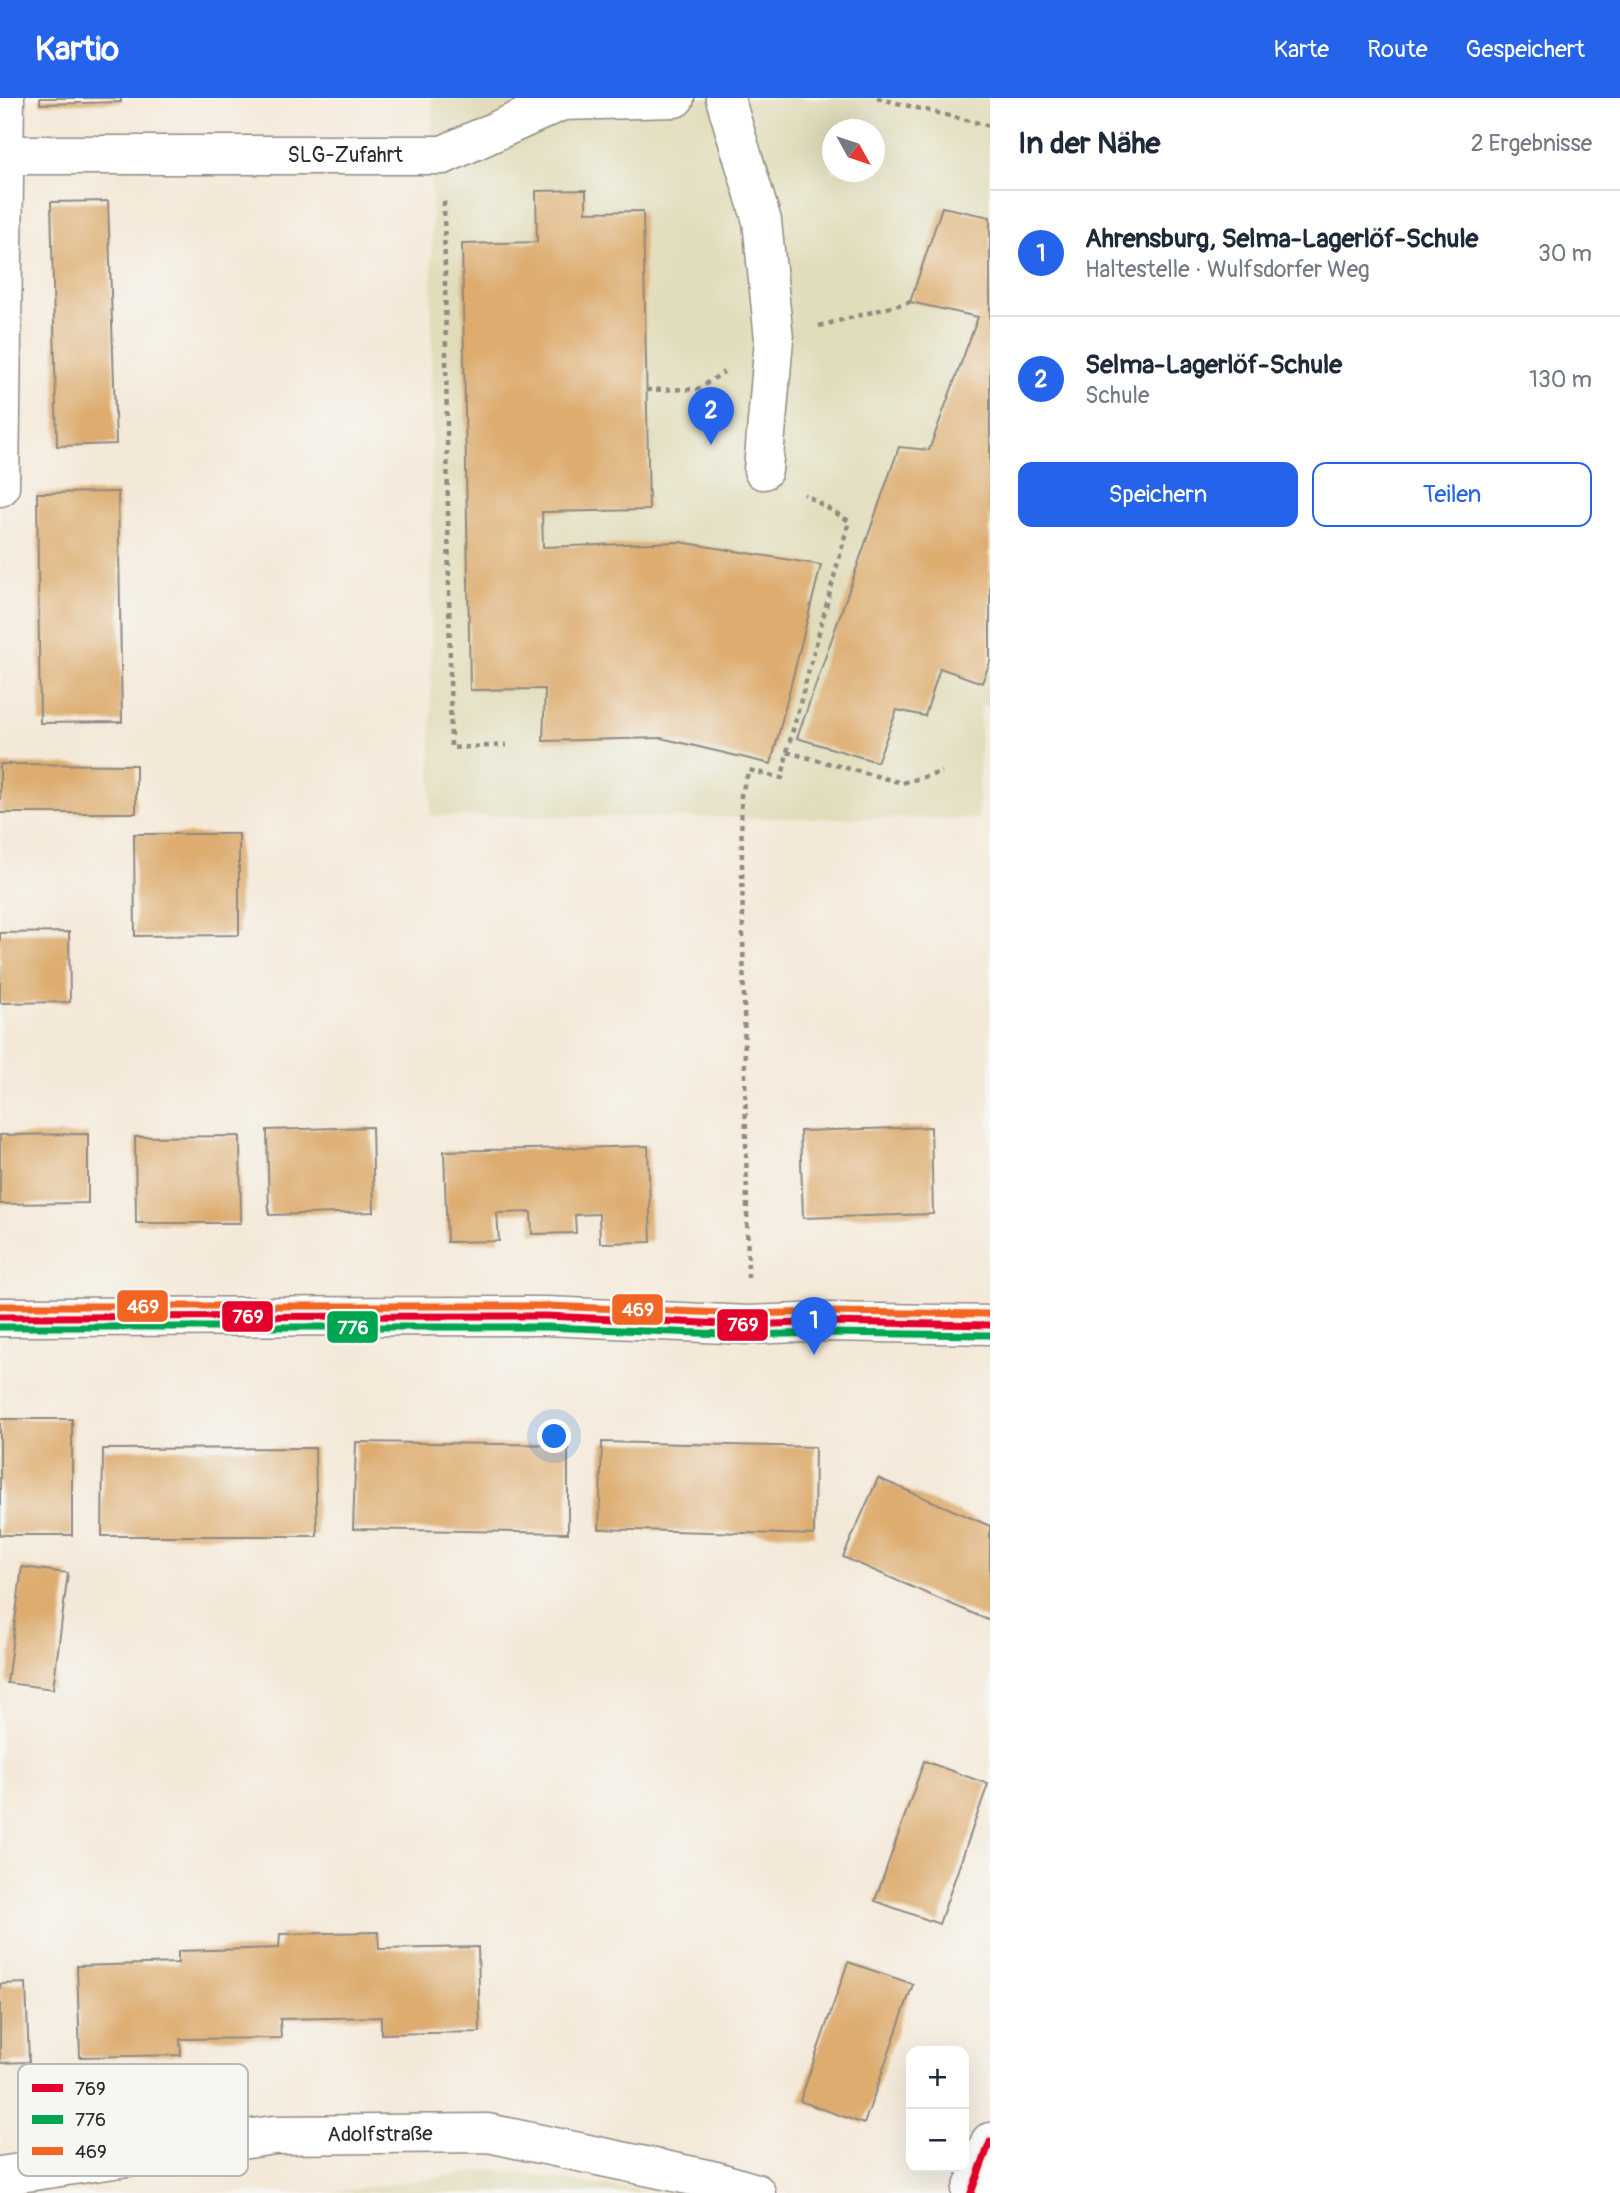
<!DOCTYPE html>
<html lang="de">
<head>
<meta charset="utf-8">
<style>
	:root { --surface:#fff; --page:#f2f2f3; --text:#1f2937; --muted:#747a83; --line:#e0e1e3; --accent:#2563eb }
	body { margin:0; font-family:Pangolin,sans-serif; background:var(--page); color:var(--text) }
	.controls { position:absolute; right:21px; bottom:21px; display:grid; overflow:hidden; border-radius:14px; box-shadow:0 7px 28px #0002 }
	.controls button { width:63px; height:63px; display:grid; place-items:center; padding:0; border:0; border-bottom:2px solid var(--line); background:var(--surface); color:var(--text); font:35px sans-serif }
	.compass { position:absolute; left:822px; top:21px; width:63px; height:63px; border-radius:50%; background:var(--surface); box-shadow:0 7px 28px #0002; rotate:130deg }
	.you { position:absolute; left:555px; top:1339px; width:24px; height:24px; margin:-18px; border:5px solid #fff; border-radius:50%; background:#1a73e8; box-shadow:0 0 0 10px #1a73e833 }
	.badge { display:grid; place-items:center; width:46px; height:46px; border-radius:50%; background:var(--accent); color:#fff; font-size:23px; font-weight:700 }
	.pin { position:absolute; translate:-50% -58px; filter:drop-shadow(0 2px 4px #0008) }
	.pin::after { content:''; position:absolute; top:37px; width:24px; height:21px; background:inherit; clip-path:polygon(0 0,100% 0,50% 100%) }
	.list { margin:0; padding:0; list-style:none }
	h2 { display:flex; justify-content:space-between; align-items:center; height:91px; margin:0; padding:0 28px; font-size:30px }
	h2 small { font-size:23px; font-weight:400; color:var(--muted) }
	.list li { display:grid; grid-template-columns:46px 1fr auto; gap:21px; align-items:center; box-sizing:border-box; height:126px; padding:0 28px; border-top:2px solid var(--line) }
	.list b { display:block; font-size:26px; white-space:nowrap }
	.list p { margin:0; font-size:23px; white-space:nowrap; color:var(--muted) }
	.list em { font-size:23px; font-style:normal; color:var(--muted) }
	.actions { display:flex; gap:14px; padding:21px 28px }
	.actions a { flex:1; padding:16px 0; border:2px solid var(--accent); border-radius:14px; text-align:center; font-size:24px; color:var(--accent) }
	.actions .main { background:var(--accent); color:#fff }
	.map { position:relative; flex:none; width:990px; height:2095px; overflow:hidden }
	header { display:flex; align-items:center; gap:42px; box-sizing:border-box; height:98px; padding:0 35px; background:var(--accent); color:#fff }
	header strong { font-size:33px }
	nav { display:flex; gap:38px; margin-inline-start:auto; font-size:24px }
	main { display:flex }
	aside { flex:1; background:var(--surface) }
	.map>svg:first-child { display:block }
</style>
</head>
<body>
<header>
<strong>Kartio</strong>
<nav><a>Karte</a><a>Route</a><a>Gespeichert</a></nav>
</header>
<main>
<div class="map">
<svg width="990" height="2095" viewBox="0 0 990 2095">
	<rect width="100%" height="100%" fill="#f6f6f2"/>
	<filter id="ink" filterUnits="userSpaceOnUse"><feTurbulence type="fractalNoise" baseFrequency=".0143" numOctaves="2"/><feDisplacementMap in="SourceGraphic" scale="14" xChannelSelector="R" yChannelSelector="G"/><feConvolveMatrix kernelMatrix="1 2 1 2 8 2 1 2 1" color-interpolation-filters="sRGB"/></filter>
	<filter id="wash" filterUnits="userSpaceOnUse"><feTurbulence type="fractalNoise" baseFrequency=".00686" numOctaves="4" result="noise"/><feDisplacementMap in="SourceGraphic" scale="28" xChannelSelector="R" yChannelSelector="G"/><feGaussianBlur stdDeviation="1.57" result="paint"/><feColorMatrix in="noise" values="0 0 0 0 0 0 0 0 0 0 0 0 0 0 0 0 0 1.4 0 .05"/><feComposite in="paint" operator="in"/></filter>
	<g filter="url(#wash)">
		<rect width="100%" height="100%" fill="#f4e9d8"/>
		<path fill="#e1dcba" fill-rule="evenodd" d="M432,0H990V607H981L978,721L431,718ZM832,32H874V74H832Z
			M492,2071L639,2093L638,2095H329Z"/>
		<g id="blocks">
			<path fill="#ddac6e" d="M40,0H121V4L40,6Z
				M586,92V114L643,113L649,412L542,414L543,449L680,444L821,467L771,666L661,640L543,643L545,591L470,592L462,146L537,144L536,93Z
				M108,103L116,346L57,348L51,104Z
				M942,109L990,119V564L982,585L940,570L925,618L897,612L877,664L797,640L899,349L929,352L978,219L910,204Z
				M118,394L122,624L40,625L37,395Z
				M0,666L136,667V715H0Z
				M134,736H239V837L135,838Z
				M69,834L70,904L0,905V835Z
				M372,1029L374,1114L269,1117L267,1032Z
				M931,1029L933,1116L803,1120L800,1033Z
				M88,1036V1105L0,1106V1037Z
				M240,1038L241,1125H136L135,1039Z
				M648,1048L651,1144L600,1145L599,1116L575,1117L576,1135L532,1136L531,1114L497,1115L499,1143L447,1144L444,1053Z
				M0,1321H72V1437H0Z
				M356,1344L568,1347V1435L353,1431Z
				M602,1344L815,1349L814,1437L599,1431Z
				M315,1350L317,1438H102L103,1351Z
				M878,1380L990,1428V1523L843,1459Z
				M22,1469L68,1475L53,1591L7,1585Z
				M924,1663L988,1686L939,1826L875,1803Z
				M378,1834L379,1851L478,1849L480,1934L381,1936V1919L280,1921L281,1940L180,1941L181,1957L80,1959L77,1868L178,1865V1853L279,1850L280,1836Z
				M848,1864L913,1886L864,2026L800,2003Z
				M26,1885L29,1964L0,1965V1886Z"/>
		</g>
	</g>
	<g filter="url(#ink)">
		<use href="#blocks" fill-opacity="0" stroke="#908a82" stroke-width="2"/>
		<g fill="none" stroke-linecap="round" stroke-linejoin="round">
			<defs>
				<g id="minor">
					<path d="M725,0L762,123L774,241L763,372"/>
					<path id="s1" d="M4,57H443L562,3L675,0"/>
					<path d="M0,389L5,0"/>
					<path d="M0,1219L546,1218L749,1227L826,1224L990,1227"/>
					<path id="s2" d="M0,2078L274,2037L488,2035L712,2082L756,2095"/>
					<path d="M971,2095L990,2044"/>
				</g>
			</defs>
			<use href="#minor" stroke="#908a82" stroke-width="41"/>
			<path stroke="#908a82" stroke-width="4.5" stroke-dasharray="5 5" stroke-linecap="butt" d="M877,0L990,28
				M444,103L451,650L506,647
				M819,228L910,204
				M646,292L698,291L724,274
				M787,654L902,685L942,674
				M748,1180L741,697L749,672L782,680L787,654L849,423L804,396"/>
			<use href="#minor" stroke="#fff" stroke-width="38"/>
			<defs>
				<path id="bus-1" d="M0,1219L546,1218L749,1227L826,1224L990,1227
					M971,2095L990,2044"/>
				<path id="bus-2" d="M0,1229H546L749,1237L826,1235L990,1237"/>
				<path id="bus-3" d="M0,1208H546L749,1216L826,1214L990,1216"/>
			</defs>
			<use href="#bus-1" stroke="#f6f6f2" stroke-width="12"/>
			<use href="#bus-2" stroke="#f6f6f2" stroke-width="12"/>
			<use href="#bus-3" stroke="#f6f6f2" stroke-width="12"/>
			<use href="#bus-1" stroke="#e4002b" stroke-width="7"/>
			<use href="#bus-2" stroke="#00a651" stroke-width="7"/>
			<use href="#bus-3" stroke="#f26522" stroke-width="7"/>
		</g>
	</g>
	<g text-anchor="middle" dominant-baseline="central" stroke-width="5" stroke-linejoin="round" paint-order="stroke">
		<g font-size="21" fill="#2b2b2b" stroke="#f6f6f2">
			<text stroke="none"><textPath href="#s1" startOffset="341">SLG-Zufahrt</textPath></text>
			<text stroke="none"><textPath href="#s2" startOffset="383">Adolfstraße</textPath></text>
		</g>
	</g>
	<rect x="18" y="1966" width="230" height="112" rx="10" fill="#f6f6f2" stroke="#b9b9b6" stroke-width="2"/>
	<rect x="32" y="1986" width="31" height="8" fill="#e4002b"/>
	<rect x="32" y="2017" width="31" height="9" fill="#00a651"/>
	<rect x="32" y="2049" width="31" height="8" fill="#f26522"/>
	<g font-size="19" fill="#2b2b2b">
		<text x="75" y="1997">769</text>
		<text x="75" y="2028">776</text>
		<text x="75" y="2060">469</text>
	</g>
	<g stroke="#f6f6f2" stroke-width="2.5">
		<rect x="116" y="1191" width="53" height="34" rx="7" fill="#f26522"/>
		<rect x="611" y="1195" width="53" height="33" rx="7" fill="#f26522"/>
		<rect x="221" y="1202" width="53" height="33" rx="7" fill="#e4002b"/>
		<rect x="716" y="1210" width="53" height="34" rx="7" fill="#e4002b"/>
		<rect x="326" y="1212" width="53" height="34" rx="7" fill="#00a651"/>
	</g>
	<g font-size="19" text-anchor="middle" font-weight="bold" fill="#fff">
		<text x="143" y="1215">469</text>
		<text x="638" y="1218">469</text>
		<text x="248" y="1225">769</text>
		<text x="743" y="1233">769</text>
		<text x="353" y="1236">776</text>
	</g>
</svg>
<div class="controls">
<button>+</button>
<button>−</button>
</div>
<svg class="compass" viewBox="-18 -18 36 36"><path d="M0-13l5 13h-10z" fill="#e53935"/><path d="M0 13l5-13h-10z" fill="#747a83"/></svg>
<div class="you"></div>
<div class="pin badge" style="left:814px;top:1257px">1</div>
<div class="pin badge" style="left:711px;top:347px">2</div>
</div>
<aside>
<h2>In der Nähe<small>2 Ergebnisse</small></h2>
<ul class="list">
<li><span class="badge">1</span><div><b>Ahrensburg, Selma-Lagerlöf-Schule</b><p>Haltestelle · Wulfsdorfer Weg</p></div><em>30 m</em></li>
<li><span class="badge">2</span><div><b>Selma-Lagerlöf-Schule</b><p>Schule</p></div><em>130 m</em></li>
</ul>
<div class="actions"><a class="main">Speichern</a><a>Teilen</a></div>
</aside>
</main>
</body>
</html>
